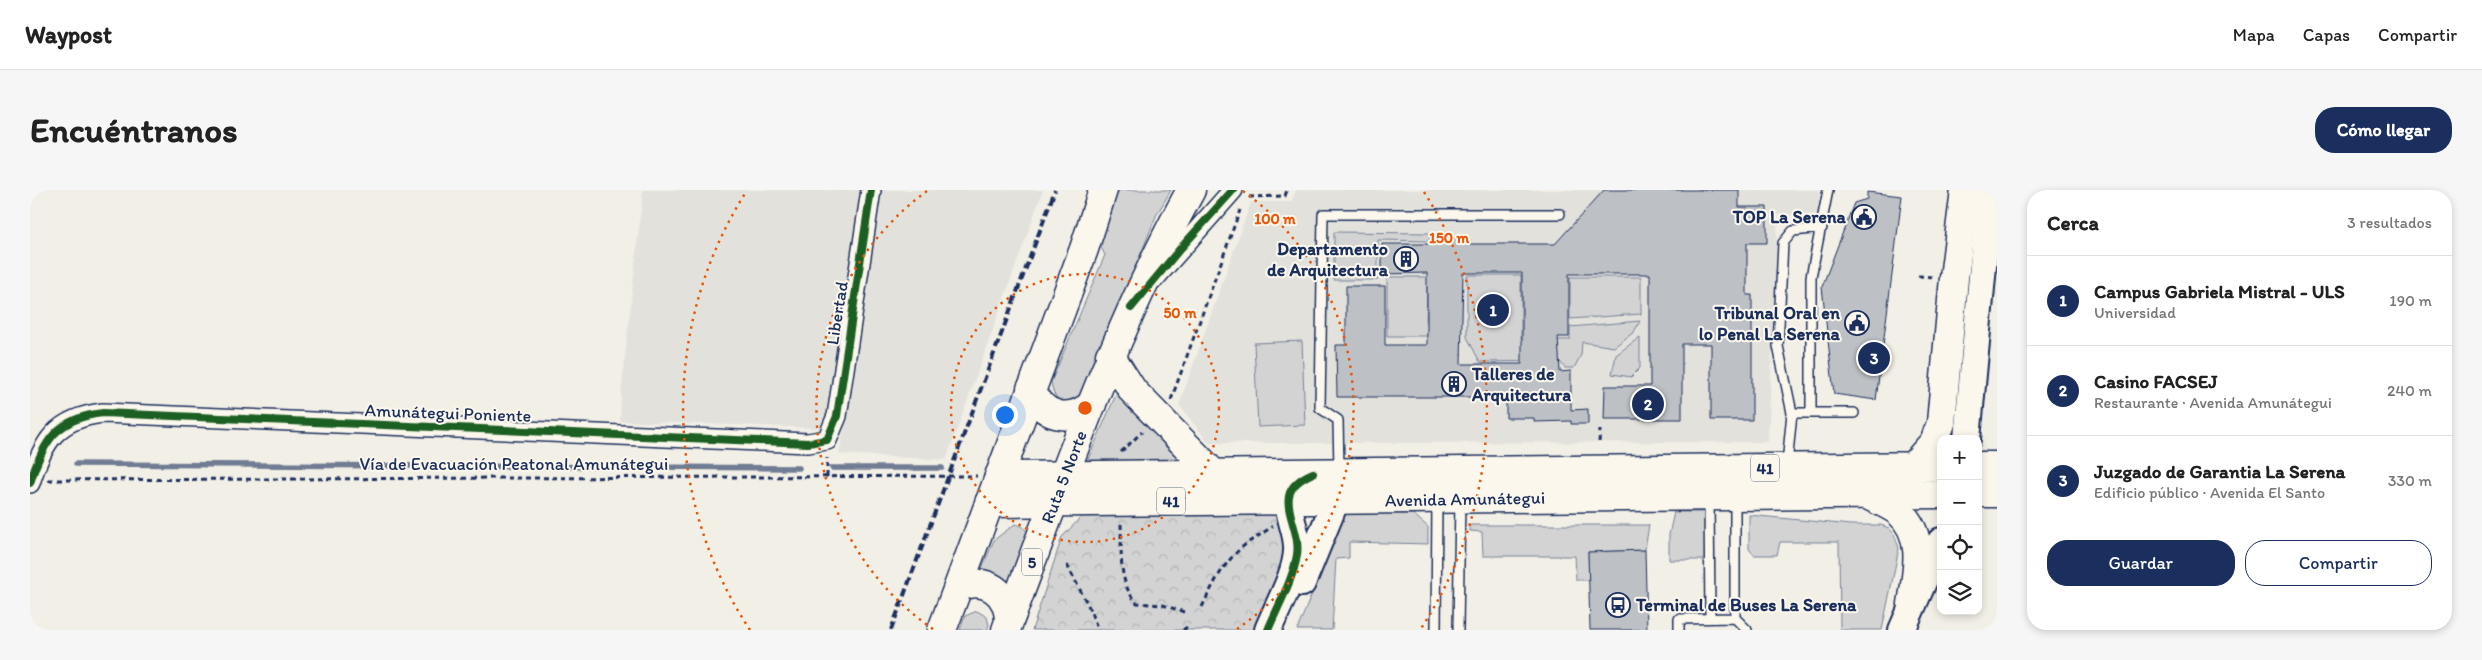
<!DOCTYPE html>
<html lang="es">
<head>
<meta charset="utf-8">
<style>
	:root { --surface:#fff; --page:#f6f6f6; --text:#222; --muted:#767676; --line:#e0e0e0; --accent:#1b2f5e }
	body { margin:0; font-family:Itim,sans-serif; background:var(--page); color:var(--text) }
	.controls { position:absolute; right:15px; bottom:15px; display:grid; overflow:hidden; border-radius:10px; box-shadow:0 2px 8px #0003 }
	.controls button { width:45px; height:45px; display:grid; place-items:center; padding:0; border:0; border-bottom:1px solid var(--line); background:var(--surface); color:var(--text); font:25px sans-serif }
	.you { position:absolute; left:974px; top:224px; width:18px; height:18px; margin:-12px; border:4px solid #fff; border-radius:50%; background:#1a73e8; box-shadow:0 0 0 8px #1a73e833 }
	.badge { display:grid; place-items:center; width:32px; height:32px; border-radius:50%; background:var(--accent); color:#fff; font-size:16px; font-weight:700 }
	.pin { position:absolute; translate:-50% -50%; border:2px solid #fff; box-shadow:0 1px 5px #0006 }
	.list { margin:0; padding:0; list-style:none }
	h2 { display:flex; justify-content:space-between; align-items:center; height:65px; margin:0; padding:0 20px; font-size:21px }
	h2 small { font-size:16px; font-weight:400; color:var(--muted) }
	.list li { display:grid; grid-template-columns:32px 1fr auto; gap:15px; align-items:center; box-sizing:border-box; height:90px; padding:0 20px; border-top:1px solid var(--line) }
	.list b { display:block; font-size:19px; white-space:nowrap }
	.list p { margin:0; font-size:16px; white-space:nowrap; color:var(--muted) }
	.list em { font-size:16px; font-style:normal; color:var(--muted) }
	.actions { display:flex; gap:10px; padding:15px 20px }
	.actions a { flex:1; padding:11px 0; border:1px solid var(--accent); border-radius:20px; text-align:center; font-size:18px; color:var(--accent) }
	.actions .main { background:var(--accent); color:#fff }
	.icon { flex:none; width:28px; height:28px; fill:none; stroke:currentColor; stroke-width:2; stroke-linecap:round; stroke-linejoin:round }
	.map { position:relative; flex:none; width:1967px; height:440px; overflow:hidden; border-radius:20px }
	header { display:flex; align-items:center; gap:30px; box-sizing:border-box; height:70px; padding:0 25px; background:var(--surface); border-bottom:1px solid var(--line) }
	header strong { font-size:24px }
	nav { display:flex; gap:28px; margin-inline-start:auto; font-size:18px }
	.intro { display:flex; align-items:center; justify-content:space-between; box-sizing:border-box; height:120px; padding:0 30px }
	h1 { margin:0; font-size:35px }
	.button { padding:12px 22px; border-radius:20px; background:var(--accent); color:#fff; font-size:18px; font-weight:700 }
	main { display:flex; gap:30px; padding:0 30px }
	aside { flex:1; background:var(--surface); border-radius:20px; box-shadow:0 2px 8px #0003 }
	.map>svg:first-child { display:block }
</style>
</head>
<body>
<header>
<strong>Waypost</strong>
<nav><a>Mapa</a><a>Capas</a><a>Compartir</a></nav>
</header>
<div class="intro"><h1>Encuéntranos</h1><a class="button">Cómo llegar</a></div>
<main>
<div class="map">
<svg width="1967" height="440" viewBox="0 0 1967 440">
	<defs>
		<pattern id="park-crowns" width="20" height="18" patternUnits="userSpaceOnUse" patternTransform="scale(1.25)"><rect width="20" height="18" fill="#d2d3d2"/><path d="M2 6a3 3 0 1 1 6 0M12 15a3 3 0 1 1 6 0" fill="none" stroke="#b4b5b7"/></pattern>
	</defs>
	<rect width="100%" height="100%" fill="#f2efe6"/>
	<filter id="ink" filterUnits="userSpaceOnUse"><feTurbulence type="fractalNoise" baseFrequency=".02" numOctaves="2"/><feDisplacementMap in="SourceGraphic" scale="10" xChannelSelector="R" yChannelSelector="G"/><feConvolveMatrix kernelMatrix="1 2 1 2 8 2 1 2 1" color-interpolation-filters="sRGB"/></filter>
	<g filter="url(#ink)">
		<path fill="#e2e1dc" d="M613,0H1013L916,270L809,264L814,239L590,231L591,205Z
			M1266,0H1790L1788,25H1748L1738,252L1179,253L1149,215L1221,12H1261Z"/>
		<path fill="#d2d3d2" stroke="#768198" d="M1088,0H1141L1126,26L1053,208L1036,214C1025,209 1023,204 1021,192L1075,65L1068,52Z
			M1304,42L1400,43V51L1348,50V90H1304Z
			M1437,85H1491V149H1516V171L1450,172L1437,147Z
			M1357,87H1401L1406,97H1397L1396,134L1412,135V146H1357Z
			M1540,87H1611V124L1540,129Z
			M1610,131L1604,142L1584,157L1552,152L1551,165L1544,178H1535L1527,168V150H1540V137Z
			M1610,147V178L1601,187L1582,184L1586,165Z
			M1272,151L1275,235L1228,237L1224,153Z
			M1088,200L1137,258L1159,275L1055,276Z
			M1644,322H1675L1676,370H1639V345Z
			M1315,323L1383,324L1398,337V354L1319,352V368L1306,369L1302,440H1267Z
			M1719,325L1821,335H1851L1859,338L1864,344L1869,358L1852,440H1810L1809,352H1750L1747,365H1724L1719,359Z
			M985,334L992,336L1000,344L981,401L949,385L964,350Z
			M1440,335H1619L1615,360L1558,362L1559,390H1546L1545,366H1453L1452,342L1440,341Z
			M947,421L957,427L959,435L957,440H930L935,426Z"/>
		<path fill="url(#park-crowns)" stroke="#768198" d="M1254,319L1266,358L1230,440H1002L1032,347L1058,320Z"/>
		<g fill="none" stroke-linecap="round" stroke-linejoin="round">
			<path stroke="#707b93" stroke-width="5.5" d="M46,274L769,278
				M802,278H912"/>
		</g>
		<path fill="#bdc0c4" stroke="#1b2f5e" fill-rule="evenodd" d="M1574,0H1709V17H1737V53H1717V105H1722V230H1681V154H1652V229H1574L1575,196H1620V84H1539V147H1528L1530,182L1541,181V220L1558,219V234H1541V231L1504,232V228H1476V207H1307L1306,155H1316V96H1355V155H1397V83L1352,84V54H1404V48H1433V54H1525ZM1433,83H1492V174H1431Z
			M1837,2L1872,6L1846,210L1804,204L1792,97L1824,13L1837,9Z
			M1615,360L1617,440H1560L1558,362Z"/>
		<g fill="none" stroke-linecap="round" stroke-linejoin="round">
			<defs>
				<path id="lane" d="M1762,223H1824
					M1781,223V87L1798,0
					M1757,274L1762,223L1748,156L1753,53L1763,41L1792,38
					M1309,280L1308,230L1290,218L1293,24H1530
					M1705,308V428L1717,440
					M1679,309L1680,428
					M1406,440L1407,312
					M1428,440L1430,310
					M1649,440V429L1705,428"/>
				<path id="street" d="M1125,88L1203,0
					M0,293C13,251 27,228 73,223L778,253L797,250L807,226L841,0"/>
				<path id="secondary" d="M1937,249L1960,0
					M1272,393L1306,310
					M1238,440C1247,417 1266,385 1267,361C1269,335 1247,316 1268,291
					M1872,440L1911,351"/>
				<path id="primary" d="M1948,276H1967
					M1882,277L1904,252L1911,233L1924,88L1935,0
					M969,286L1911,276
					M1948,303H1967
					M1837,305C1847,310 1860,315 1869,322C1896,346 1887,382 1882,414
					M959,313L1911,304"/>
				<path id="highway" d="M1080,165L1103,201L1184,284
					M1001,199C1011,227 1040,234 1062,214
					M928,397C955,386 979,401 979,432
					M912,440L1054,59L1073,0
					M976,440C1032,291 1084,140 1161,0"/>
			</defs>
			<use href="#lane" stroke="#1b2f5e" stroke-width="12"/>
			<use href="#street" stroke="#1b2f5e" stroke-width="22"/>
			<use href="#secondary" stroke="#1b2f5e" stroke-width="30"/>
			<use href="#primary" stroke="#1b2f5e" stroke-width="31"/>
			<use href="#highway" stroke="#1b2f5e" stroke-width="31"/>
			<path stroke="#1b2f5e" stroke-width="3" stroke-dasharray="5 4" stroke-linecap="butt" d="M1219,7L1255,6L1257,0
				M1888,86L1904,87
				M1141,210L1210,20
				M1569,252L1570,240
				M1091,262L1112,242
				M797,287V268
				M18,290L947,286
				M1091,334C1092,361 1087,392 1107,413L1133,415L1157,423
				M1037,375L1058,415L1068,440
				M1172,417C1182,397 1191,377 1208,361C1218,351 1231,345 1243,336
				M1153,440L1157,437"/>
			<use href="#lane" stroke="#fbf7ec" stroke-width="9"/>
			<use href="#street" stroke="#fbf7ec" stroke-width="19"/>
			<use href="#secondary" stroke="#fbf7ec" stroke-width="26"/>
			<use href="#primary" stroke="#fbf7ec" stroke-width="28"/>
			<use href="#highway" stroke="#fbf7ec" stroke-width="28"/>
			<path stroke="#1b2f5e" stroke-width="4" stroke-dasharray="8 4" stroke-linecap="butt" d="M861,440L1025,0"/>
			<defs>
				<path id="cycleway" d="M1101,118L1149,60L1203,0
					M0,293C13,251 27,228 73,223L778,253L797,250L807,226L841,0
					M1238,440C1248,416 1263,390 1267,365C1272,332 1236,303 1283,283"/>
			</defs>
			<use href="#cycleway" stroke="#fbf7ec" stroke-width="11"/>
			<use href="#cycleway" stroke="#1b5e20" stroke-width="8"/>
		</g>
	</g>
	<g fill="none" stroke="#e8590c" stroke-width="2.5" stroke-dasharray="2.5 5">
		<circle cx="1055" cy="218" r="134"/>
		<path d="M903 439A268 268 0 0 1 897 1M1213 1A268 268 0 0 1 1207 439"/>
		<path d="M720 440A402 402 0 0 1 716 2M1394 2A402 402 0 0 1 1390 440"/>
	</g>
	<defs>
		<symbol id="civic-ring" viewBox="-11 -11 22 22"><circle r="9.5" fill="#fbf7ec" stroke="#1b2f5e" stroke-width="1.5"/><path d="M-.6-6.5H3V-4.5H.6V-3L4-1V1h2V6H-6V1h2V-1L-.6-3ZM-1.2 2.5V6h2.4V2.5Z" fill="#1b2f5e"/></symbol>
		<symbol id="building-ring" viewBox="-11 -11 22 22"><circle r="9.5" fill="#fbf7ec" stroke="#1b2f5e" stroke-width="1.5"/><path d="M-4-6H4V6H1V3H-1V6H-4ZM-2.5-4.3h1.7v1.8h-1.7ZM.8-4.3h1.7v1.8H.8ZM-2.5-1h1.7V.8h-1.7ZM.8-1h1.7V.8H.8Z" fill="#1b2f5e"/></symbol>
		<symbol id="bus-ring" viewBox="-11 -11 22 22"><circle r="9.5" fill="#fbf7ec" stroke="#1b2f5e" stroke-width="1.5"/><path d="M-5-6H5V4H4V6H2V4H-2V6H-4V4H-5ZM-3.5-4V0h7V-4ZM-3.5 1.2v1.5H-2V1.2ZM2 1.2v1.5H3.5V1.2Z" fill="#1b2f5e"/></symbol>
	</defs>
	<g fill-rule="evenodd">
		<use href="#civic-ring" x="1820" y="13" width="28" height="28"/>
		<use href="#building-ring" x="1362" y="55" width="28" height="28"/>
		<use href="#civic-ring" x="1813" y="119" width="28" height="28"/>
		<use href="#building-ring" x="1410" y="180" width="28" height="28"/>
		<use href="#bus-ring" x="1574" y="401" width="28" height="28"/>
	</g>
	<g text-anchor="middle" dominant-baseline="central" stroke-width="4" stroke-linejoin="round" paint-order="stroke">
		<g fill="#fbf7ec" stroke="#5e6b89" stroke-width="1">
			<rect x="1721" y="264.5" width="28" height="27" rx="4"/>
			<rect x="1127" y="297.5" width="28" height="27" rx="4"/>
			<rect x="992" y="358.5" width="20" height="27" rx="4"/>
		</g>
		<g font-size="16" font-weight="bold" fill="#1b2f5e">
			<text x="1735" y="278">41</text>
			<text x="1141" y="311">41</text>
			<text x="1002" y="372">5</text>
		</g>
		<g font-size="18" font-weight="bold" fill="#1b2f5e" stroke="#fbf7ec" text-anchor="end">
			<text x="1816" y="27">TOP La Serena</text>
			<text x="1358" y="59">Departamento<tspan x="1358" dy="21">de Arquitectura</tspan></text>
			<text x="1810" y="123">Tribunal Oral en<tspan x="1810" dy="21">lo Penal La Serena</tspan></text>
			<text x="1442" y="184" text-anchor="start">Talleres de<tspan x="1442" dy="21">Arquitectura</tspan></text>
			<text x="1606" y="415" text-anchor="start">Terminal de Buses La Serena</text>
		</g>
		<g font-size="18" fill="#1b2f5e" stroke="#fbf7ec">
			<text transform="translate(807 123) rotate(-81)">Libertad</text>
			<text transform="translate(418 223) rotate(2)">Amunátegui Poniente</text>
			<text x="484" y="274">Vía de Evacuación Peatonal Amunátegui</text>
			<text transform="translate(1034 287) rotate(-69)">Ruta 5 Norte</text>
			<text transform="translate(1435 309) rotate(-1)">Avenida Amunátegui</text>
		</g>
	</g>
	<circle cx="1055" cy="218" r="8" fill="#e8590c" stroke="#fbf7ec" stroke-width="2.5"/>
	<g font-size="15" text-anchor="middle" font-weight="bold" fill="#e8590c" stroke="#fbf7ec" stroke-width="4" stroke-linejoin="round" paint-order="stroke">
		<text x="1245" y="34">100 m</text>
		<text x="1419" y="53">150 m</text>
		<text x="1150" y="128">50 m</text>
	</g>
</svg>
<div class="controls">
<button>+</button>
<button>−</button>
<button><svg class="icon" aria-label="locate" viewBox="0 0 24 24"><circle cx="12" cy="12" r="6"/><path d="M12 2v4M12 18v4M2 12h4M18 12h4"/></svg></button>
<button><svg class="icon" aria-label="layers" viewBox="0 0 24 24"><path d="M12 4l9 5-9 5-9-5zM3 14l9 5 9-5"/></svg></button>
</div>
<div class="you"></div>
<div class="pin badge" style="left:1463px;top:120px">1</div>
<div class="pin badge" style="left:1618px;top:214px">2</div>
<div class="pin badge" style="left:1844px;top:168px">3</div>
</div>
<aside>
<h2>Cerca<small>3 resultados</small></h2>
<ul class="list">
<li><span class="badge">1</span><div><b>Campus Gabriela Mistral - ULS</b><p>Universidad</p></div><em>190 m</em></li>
<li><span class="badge">2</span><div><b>Casino FACSEJ</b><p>Restaurante · Avenida Amunátegui</p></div><em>240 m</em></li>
<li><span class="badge">3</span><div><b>Juzgado de Garantia La Serena</b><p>Edificio público · Avenida El Santo</p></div><em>330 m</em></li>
</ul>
<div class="actions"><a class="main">Guardar</a><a>Compartir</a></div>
</aside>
</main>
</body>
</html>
